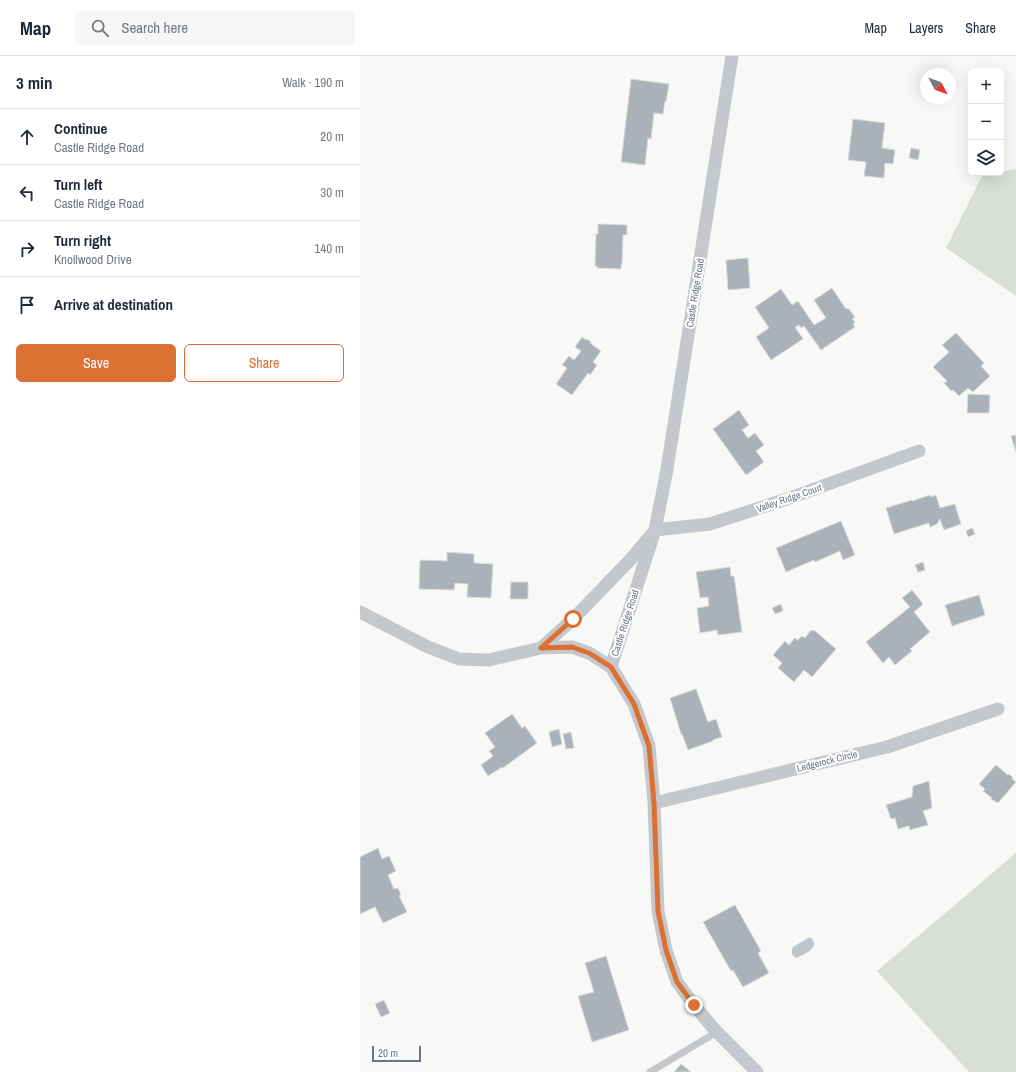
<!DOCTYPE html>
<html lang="en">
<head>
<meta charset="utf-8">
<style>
	:root { --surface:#fff; --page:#f6f6f7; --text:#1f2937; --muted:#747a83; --line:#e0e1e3; --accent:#dc7033 }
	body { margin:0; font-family:"Archivo Narrow",sans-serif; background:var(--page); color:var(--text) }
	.controls { position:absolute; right:12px; top:12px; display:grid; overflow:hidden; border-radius:6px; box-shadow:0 4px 16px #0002 }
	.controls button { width:36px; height:36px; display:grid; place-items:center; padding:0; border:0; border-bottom:1px solid var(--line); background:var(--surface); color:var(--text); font:20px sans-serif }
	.compass { position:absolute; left:560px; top:12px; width:36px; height:36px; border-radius:50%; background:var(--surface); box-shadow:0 4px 16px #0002; rotate:131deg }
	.scale { position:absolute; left:12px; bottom:10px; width:49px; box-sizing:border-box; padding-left:4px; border:2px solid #697586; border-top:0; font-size:11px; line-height:14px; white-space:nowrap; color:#697586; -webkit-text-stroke:3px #fff; paint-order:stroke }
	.stop { position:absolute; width:12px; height:12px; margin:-9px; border:3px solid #dc7033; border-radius:50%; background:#fff }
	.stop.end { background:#dc7033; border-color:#fff; box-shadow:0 1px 4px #0008 }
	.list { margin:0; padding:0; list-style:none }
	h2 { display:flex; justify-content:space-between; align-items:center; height:52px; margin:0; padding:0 16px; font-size:17px }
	h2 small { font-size:13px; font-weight:400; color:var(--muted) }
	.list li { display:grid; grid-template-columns:26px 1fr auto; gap:12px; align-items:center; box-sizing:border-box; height:56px; padding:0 16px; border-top:1px solid var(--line) }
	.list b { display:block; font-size:15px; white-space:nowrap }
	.list p { margin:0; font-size:13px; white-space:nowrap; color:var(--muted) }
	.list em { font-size:13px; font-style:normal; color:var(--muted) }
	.actions { display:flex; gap:8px; padding:12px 16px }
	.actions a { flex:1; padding:9px 0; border:1px solid var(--accent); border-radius:6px; text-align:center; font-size:14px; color:var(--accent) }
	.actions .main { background:var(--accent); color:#fff }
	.icon { flex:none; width:22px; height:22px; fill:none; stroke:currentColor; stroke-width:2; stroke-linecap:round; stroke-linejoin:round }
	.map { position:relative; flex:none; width:656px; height:1016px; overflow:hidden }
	header { display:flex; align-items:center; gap:24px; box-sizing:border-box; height:56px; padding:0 20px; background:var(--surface); border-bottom:1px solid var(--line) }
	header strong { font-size:19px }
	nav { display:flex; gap:22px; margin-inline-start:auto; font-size:14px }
	.search { width:280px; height:36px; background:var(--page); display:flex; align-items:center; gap:10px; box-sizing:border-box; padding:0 14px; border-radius:6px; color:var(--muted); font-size:15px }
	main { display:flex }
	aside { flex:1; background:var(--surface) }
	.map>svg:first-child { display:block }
</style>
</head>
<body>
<header>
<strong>Map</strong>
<div class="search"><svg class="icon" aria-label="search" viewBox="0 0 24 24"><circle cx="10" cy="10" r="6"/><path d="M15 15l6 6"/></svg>Search here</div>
<nav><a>Map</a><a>Layers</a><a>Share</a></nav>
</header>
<main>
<aside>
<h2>3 min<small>Walk · 190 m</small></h2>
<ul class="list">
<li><svg class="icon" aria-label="ahead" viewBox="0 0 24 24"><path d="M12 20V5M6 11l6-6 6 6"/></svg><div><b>Continue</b><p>Castle Ridge Road</p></div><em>20 m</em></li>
<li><svg class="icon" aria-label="left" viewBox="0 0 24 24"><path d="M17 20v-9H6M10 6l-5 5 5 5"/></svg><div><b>Turn left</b><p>Castle Ridge Road</p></div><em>30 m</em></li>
<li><svg class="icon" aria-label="right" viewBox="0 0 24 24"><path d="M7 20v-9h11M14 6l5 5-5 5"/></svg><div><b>Turn right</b><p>Knollwood Drive</p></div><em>140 m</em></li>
<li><svg class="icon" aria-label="arrive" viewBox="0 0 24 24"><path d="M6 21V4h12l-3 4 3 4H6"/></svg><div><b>Arrive at destination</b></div></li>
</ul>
<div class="actions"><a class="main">Save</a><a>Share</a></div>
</aside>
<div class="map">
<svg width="656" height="1016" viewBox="0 0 656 1016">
	<rect width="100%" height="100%" fill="#f8f8f6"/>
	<path fill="#d9dfd7" d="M656,113V240L586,192L622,120L635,117H641V116Z
		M656,797V1016H609L517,915Z"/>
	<path fill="#bec6cc" d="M450,881C462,891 445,898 436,902C431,899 431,896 433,891Z"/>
	<path fill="#abb1b8" stroke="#dadad8" d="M271,23L309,28L306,46L305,45L303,58L294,57L291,83L288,82L285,109L261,106Z
		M493,63L525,67L522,92L535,94L533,108L525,107L524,122L504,120L506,106L488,104Z
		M551,92L560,94L558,104L549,102Z
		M238,168L267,169V179H263L262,208H261V213L237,212V210H235L236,178H238Z
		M388,202L390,232L368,234L366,204Z
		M472,232L486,253L488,252L495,261L492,263L495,266L493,268L495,271L461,294L444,270L441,272L439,269L435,271L443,283L411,304L396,281L409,272L395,251L421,233L432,249L438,245L454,269L466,262L454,244Z
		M596,277L624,307L621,310L630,320L613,336L608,332L599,340L593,334L591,335L584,327L587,325L573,311L589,296L582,289Z
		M222,281L226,284L227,283L231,286L230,287L241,295L233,306L237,309L230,319L228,317L212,339L196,328L207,312L202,309L209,300L214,304L221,295L215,291Z
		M608,338L630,339L629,357H607Z
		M379,354L389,369L382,374L388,382L395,377L404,389L396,395L404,406L386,419L353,373Z
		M656,379V396L651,380Z
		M570,439L571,441L576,439L580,452L595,448L601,468L584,474L580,463L577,468L570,471L569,467L534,478L526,452L552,444V445Z
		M481,465L495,499L483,504L480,495L455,506L454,504L426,516L416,492Z
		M612,472L615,478L608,481L606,475Z
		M87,496L114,498V507L133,508L131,542L107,541L108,528L95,527L94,534L59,533L60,504L87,505Z
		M563,506L565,514L558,516L555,509Z
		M370,511L371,520H374L382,576L358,579L357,574L340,577L337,552L349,550L348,541L340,542L336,516Z
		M151,526H168V543H150Z
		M552,534L563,548L554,556L570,576L550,593L552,595L535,609L529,601L523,607L506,586L550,551L542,542Z
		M619,539L625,559L592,570L585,549Z
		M421,548L423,555L415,558L412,552Z
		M451,574L453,575L454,574L476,593L452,621L444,614L434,626L418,612L422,607L413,599L425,585L429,589L435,582L438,584L442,580L445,582Z
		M336,633L348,666L356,663L362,681L353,684V685L328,694L322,678H321L310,642Z
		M152,658L162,672L165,670L177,687L143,712L142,711L128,720L121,709L133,700L129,695L135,691L125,677Z
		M199,673L202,688L192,691L189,676Z
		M211,676L214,692L206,693L203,678Z
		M636,709L648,719L649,718L653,722L652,723L656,726L638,747L631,743L632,742L623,735L625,733L619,728Z
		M569,725L572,752L563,755L568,769L550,774L549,770L538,773L535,762L531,763L526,749L552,741L553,730Z
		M18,792L22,803L29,800L36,815L28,819L34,833L38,832L41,839L39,840L47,856L23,867L15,851L0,858V801Z
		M375,849L401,895L398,897L409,917L383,931L373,914L371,915L343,866Z
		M246,900L269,974L232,986L218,940L234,936L225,907Z
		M24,944L30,957L21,961L15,948Z
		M321,1008L331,1016H314Z"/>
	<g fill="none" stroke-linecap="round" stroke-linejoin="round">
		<path stroke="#c4c7cb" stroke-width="7" d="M290,1016L357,976"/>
		<path stroke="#c4c7cb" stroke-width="13" d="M295,474L350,468L427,443L559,395
			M0,556L68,591L99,603L129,604L181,592L212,591L229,597L251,611L274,648L289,690L294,747L298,855L306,894L317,926L334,949L354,973L397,1016
			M181,592L213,563L271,503L292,478
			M251,611L295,474L307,413L372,0
			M294,747L527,691L638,653"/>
	</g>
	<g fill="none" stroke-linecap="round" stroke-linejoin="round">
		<path stroke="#dc7033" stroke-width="5" d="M213,563L181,592L212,591L229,597L251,611L274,648L289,690L294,747L298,855L306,894L317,926L334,949"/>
	</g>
	<g text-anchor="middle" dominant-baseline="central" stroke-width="4" stroke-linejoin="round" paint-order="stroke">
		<g font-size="10" fill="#697586" stroke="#fff">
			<text transform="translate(335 237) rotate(-81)">Castle Ridge Road</text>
			<text transform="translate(429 442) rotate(-19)">Valley Ridge Court</text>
			<text transform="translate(265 567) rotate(-72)">Castle Ridge Road</text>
			<text transform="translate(467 705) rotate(-14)">Ledgerock Circle</text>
		</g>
	</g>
</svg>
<div class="controls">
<button>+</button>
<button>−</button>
<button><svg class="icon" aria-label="layers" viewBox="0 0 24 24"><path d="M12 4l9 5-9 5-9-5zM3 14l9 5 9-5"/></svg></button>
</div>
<svg class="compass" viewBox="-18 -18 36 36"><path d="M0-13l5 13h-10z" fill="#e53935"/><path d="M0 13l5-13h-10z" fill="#747a83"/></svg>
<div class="scale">20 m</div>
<div class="stop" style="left:213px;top:563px"></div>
<div class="stop end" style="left:334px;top:949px"></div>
</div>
</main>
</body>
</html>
